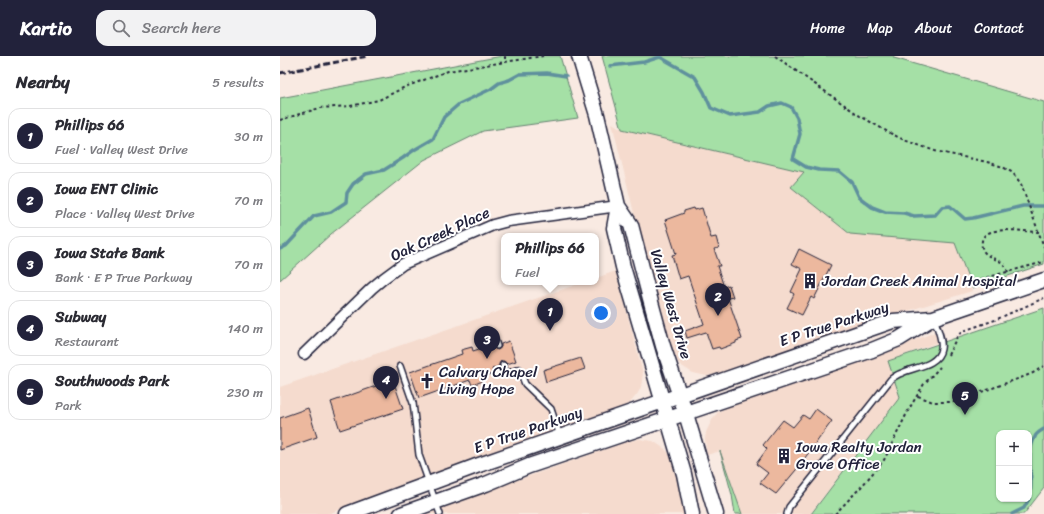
<!DOCTYPE html>
<html lang="en">
<head>
<meta charset="utf-8">
<style>
	:root { --surface:#fff; --page:#f2f2f3; --text:#2b2b33; --muted:#7c7c81; --line:#e1e1e2; --accent:#22223b }
	body { margin:0; font-family:Sriracha,sans-serif; background:var(--page); color:var(--text) }
	.controls { position:absolute; right:12px; bottom:12px; display:grid; overflow:hidden; border-radius:8px; box-shadow:0 1px 3px #0004 }
	.controls button { width:36px; height:36px; display:grid; place-items:center; padding:0; border:0; border-bottom:1px solid var(--line); background:var(--surface); color:var(--text); font:20px sans-serif }
	.you { position:absolute; left:321px; top:257px; width:14px; height:14px; margin:-10px; border:3px solid #fff; border-radius:50%; background:#1a73e8; box-shadow:0 0 0 6px #1a73e833 }
	.badge { display:grid; place-items:center; width:26px; height:26px; border-radius:50%; background:var(--accent); color:#fff; font-size:13px; font-weight:700 }
	.pin { position:absolute; translate:-50% -33px; filter:drop-shadow(0 1px 2px #0008) }
	.pin::after { content:''; position:absolute; top:21px; width:14px; height:12px; background:inherit; clip-path:polygon(0 0,100% 0,50% 100%) }
	.popup { position:absolute; left:221px; top:177px; width:98px; height:52px; box-sizing:border-box; display:grid; place-content:center; border-radius:8px; background:var(--surface); filter:drop-shadow(0 1px 3px #0005); font-size:13px; white-space:nowrap; color:var(--muted) }
	.popup b { font-size:15px; color:var(--text) }
	.popup::after { content:''; position:absolute; left:50%; top:100%; margin-left:-8px; border:8px solid transparent; border-top-color:var(--surface) }
	.list { margin:0; padding:0; list-style:none }
	h2 { display:flex; justify-content:space-between; align-items:center; height:52px; margin:0; padding:0 16px; font-size:17px }
	h2 small { font-size:13px; font-weight:400; color:var(--muted) }
	.list li { display:grid; grid-template-columns:26px 1fr auto; gap:12px; align-items:center; box-sizing:border-box; height:56px; margin:0 8px 8px; padding:0 8px; border:1px solid var(--line); border-radius:12px }
	.list b { display:block; font-size:15px; white-space:nowrap }
	.list p { margin:0; font-size:13px; white-space:nowrap; color:var(--muted) }
	.list em { font-size:13px; font-style:normal; color:var(--muted) }
	.icon { flex:none; width:22px; height:22px; fill:none; stroke:currentColor; stroke-width:2; stroke-linecap:round; stroke-linejoin:round }
	.map { position:relative; flex:none; width:764px; height:458px; overflow:hidden }
	header { display:flex; align-items:center; gap:24px; box-sizing:border-box; height:56px; padding:0 20px; background:var(--accent); color:#fff }
	header strong { font-size:19px }
	nav { display:flex; gap:22px; margin-inline-start:auto; font-size:14px }
	.search { width:280px; height:36px; background:var(--page); display:flex; align-items:center; gap:10px; box-sizing:border-box; padding:0 14px; border-radius:12px; color:var(--muted); font-size:15px }
	main { display:flex }
	aside { flex:1; background:var(--surface) }
	.map>svg:first-child { display:block }
</style>
</head>
<body>
<header>
<strong>Kartio</strong>
<div class="search"><svg class="icon" aria-label="search" viewBox="0 0 24 24"><circle cx="10" cy="10" r="6"/><path d="M15 15l6 6"/></svg>Search here</div>
<nav><a>Home</a><a>Map</a><a>About</a><a>Contact</a></nav>
</header>
<main>
<aside>
<h2>Nearby<small>5 results</small></h2>
<ul class="list">
<li><span class="badge">1</span><div><b>Phillips 66</b><p>Fuel · Valley West Drive</p></div><em>30 m</em></li>
<li><span class="badge">2</span><div><b>Iowa ENT Clinic</b><p>Place · Valley West Drive</p></div><em>70 m</em></li>
<li><span class="badge">3</span><div><b>Iowa State Bank</b><p>Bank · E P True Parkway</p></div><em>70 m</em></li>
<li><span class="badge">4</span><div><b>Subway</b><p>Restaurant</p></div><em>140 m</em></li>
<li><span class="badge">5</span><div><b>Southwoods Park</b><p>Park</p></div><em>230 m</em></li>
</ul>
</aside>
<div class="map">
<svg width="764" height="458" viewBox="0 0 764 458">
	<rect width="100%" height="100%" fill="#f9eae2"/>
	<filter id="ink" filterUnits="userSpaceOnUse"><feTurbulence type="fractalNoise" baseFrequency=".025" numOctaves="2"/><feDisplacementMap in="SourceGraphic" scale="8" xChannelSelector="R" yChannelSelector="G"/><feConvolveMatrix kernelMatrix="1 2 1 2 8 2 1 2 1" color-interpolation-filters="sRGB"/></filter>
	<g filter="url(#ink)">
		<path fill="#f5dbce" d="M332,67L342,73L524,116L511,131L570,178L675,187L692,235L598,264L440,318L427,320L413,317L400,309L392,296L364,198Z
			M336,215L363,317L361,331L358,337L350,347L339,353L114,432L48,458H0V331L304,226H316V222Z
			M658,275L661,285L608,305L620,341L530,458H462L440,395L427,399L425,383L426,376L433,362L438,356L452,349L594,300Z
			M359,383L373,385L385,393L390,398L394,405L405,458H141L346,386Z"/>
		<path fill="#a5e0a6" stroke="#648170" fill-rule="evenodd" d="M222,0H280L298,62L203,75L144,104L51,178L0,224V42Z
			M322,0H614V2L764,46V208L692,232L675,187L570,178L511,131L524,116L342,73Z
			M764,252V432L744,458H531L620,341L608,305ZM719,377H749V443H719Z
			M440,395L462,458H455L452,439Z"/>
		<g fill="none" stroke-linecap="round" stroke-linejoin="round">
			<path stroke="#5f909d" stroke-width="3.5" d="M330,10L364,6L380,1L415,21L424,36L431,52L450,60L480,56L489,50L502,47L511,51L517,62L520,78L513,103L526,111L539,114L559,115L572,126L579,141L592,151L605,156L624,157L634,160L655,159L662,151L670,150L685,163L693,162L743,150H764
				M0,193L6,190L34,160L51,156L66,146L67,137L73,128L86,118L104,114L123,102L134,94L153,83L164,61L179,48L211,33L219,27L229,24L240,18L267,17L286,20
				M749,442C755,423 744,399 755,381C756,377 761,375 764,373
				M732,458L744,452L749,443"/>
		</g>
		<path fill="#ecb89e" stroke="#22223b" d="M414,152L415,154L422,152L431,182L436,181L439,192L434,193L440,210H437L444,231L449,229L453,241L448,242L462,283L456,285V287L440,293L439,291L432,293L426,276L407,282L405,275L424,268L408,220L399,223L392,199L396,198L385,164L404,157V155Z
			M519,193L551,209L534,243L531,241L522,259L507,252L514,238L511,236L522,213L512,208Z
			M229,285L236,305L227,308L224,305H221L219,308V310L212,313L214,317L202,321L203,325L192,329L190,324L139,342L130,316L182,298L181,294L192,291L193,295L205,291L206,293L213,291L215,293L218,294L221,291V288Z
			M301,302L305,313L266,326L263,314Z
			M113,324L123,353L60,374L51,346Z
			M28,352L37,381L0,394V362Z
			M536,353L552,365L516,414L496,438L480,427L488,417L476,408L487,393L483,389L503,364L513,371L523,359L529,363Z"/>
		<g fill="none" stroke-linecap="round" stroke-linejoin="round">
			<defs>
				<path id="lane" d="M213,278L217,290
					M223,309L226,318L239,313L245,328L271,353L280,380
					M120,310L133,347L139,399L160,458
					M507,458L509,451L611,323C614,321 618,318 622,317C634,311 658,310 661,293C663,284 657,271 654,262"/>
				<path id="street" d="M24,298L92,232L104,222L123,208L213,169L228,165L338,150"/>
				<path id="secondary" d="M299,0L317,59L338,150L351,169L368,235L383,290L406,358L436,458
					M338,150L334,172L343,211L404,418L412,458
					M67,458L199,409L613,265L653,262L764,224
					M121,458L206,428L249,410L592,294L619,283L651,263"/>
			</defs>
			<use href="#lane" stroke="#22223b" stroke-width="8"/>
			<use href="#street" stroke="#22223b" stroke-width="13"/>
			<use href="#secondary" stroke="#22223b" stroke-width="17"/>
			<path stroke="#22223b" stroke-width="2" stroke-dasharray="3 3" stroke-linecap="butt" d="M225,0V6
				M495,0L580,60L610,77L624,84L655,95L707,106L723,111L733,117L741,128L764,191
				M0,64L40,52L70,50L99,44L125,31L168,15L263,0
				M728,216C723,202 713,205 705,197C702,194 701,189 702,185C704,168 746,176 759,176
				M701,223L764,206
				M668,299L678,279L683,275L715,264L764,242
				M638,340L653,346H674L743,321L753,317L764,310
				M555,458L581,431L604,404L629,353L644,328L660,311"/>
			<use href="#lane" stroke="#fff" stroke-width="5"/>
			<use href="#street" stroke="#fff" stroke-width="10"/>
			<use href="#secondary" stroke="#fff" stroke-width="14"/>
			<path stroke="#22223b" stroke-width="3" stroke-dasharray="6 3" stroke-linecap="butt" d="M0,17L88,0"/>
		</g>
	</g>
	<defs>
		<symbol id="building-bare" viewBox="-9 -9 18 18"><path d="M-4-6H4V6H1V3H-1V6H-4ZM-2.5-4.3h1.7v1.8h-1.7ZM.8-4.3h1.7v1.8H.8ZM-2.5-1h1.7V.8h-1.7ZM.8-1h1.7V.8H.8Z" fill="#22223b" stroke="#fff" stroke-width="2.5" paint-order="stroke"/></symbol>
		<symbol id="church-bare" viewBox="-9 -9 18 18"><path d="M-1.2-6h2.4v3.5h3.3v2.4h-3.3V6h-2.4V-.1h-3.3v-2.4h3.3Z" fill="#22223b" stroke="#fff" stroke-width="2.5" paint-order="stroke"/></symbol>
	</defs>
	<g fill-rule="evenodd">
		<use href="#building-bare" x="519" y="214" width="22" height="22"/>
		<use href="#church-bare" x="136" y="314" width="22" height="22"/>
		<use href="#building-bare" x="493" y="389" width="22" height="22"/>
	</g>
	<g text-anchor="middle" dominant-baseline="central" stroke-width="4" stroke-linejoin="round" paint-order="stroke">
		<g font-size="15" fill="#22223b" stroke="#fff">
			<text transform="translate(160 178) rotate(-25)">Oak Creek Place</text>
			<text transform="translate(391 248) rotate(74)">Valley West Drive</text>
			<text transform="translate(554 268) rotate(-18)">E P True Parkway</text>
			<text transform="translate(248 374) rotate(-19)">E P True Parkway</text>
		</g>
		<g font-size="15" fill="#22223b" stroke="#fff" text-anchor="start">
			<text x="542" y="225">Jordan Creek Animal Hospital</text>
			<text x="159" y="316">Calvary Chapel<tspan x="159" dy="17">Living Hope</tspan></text>
			<text x="516" y="391">Iowa Realty Jordan<tspan x="516" dy="17">Grove Office</tspan></text>
		</g>
	</g>
</svg>
<div class="controls">
<button>+</button>
<button>−</button>
</div>
<div class="you"></div>
<div class="pin badge" style="left:270px;top:275px">1</div>
<div class="popup"><b>Phillips 66</b>Fuel</div>
<div class="pin badge" style="left:438px;top:260px">2</div>
<div class="pin badge" style="left:207px;top:303px">3</div>
<div class="pin badge" style="left:106px;top:343px">4</div>
<div class="pin badge" style="left:685px;top:359px">5</div>
</div>
</main>
</body>
</html>
